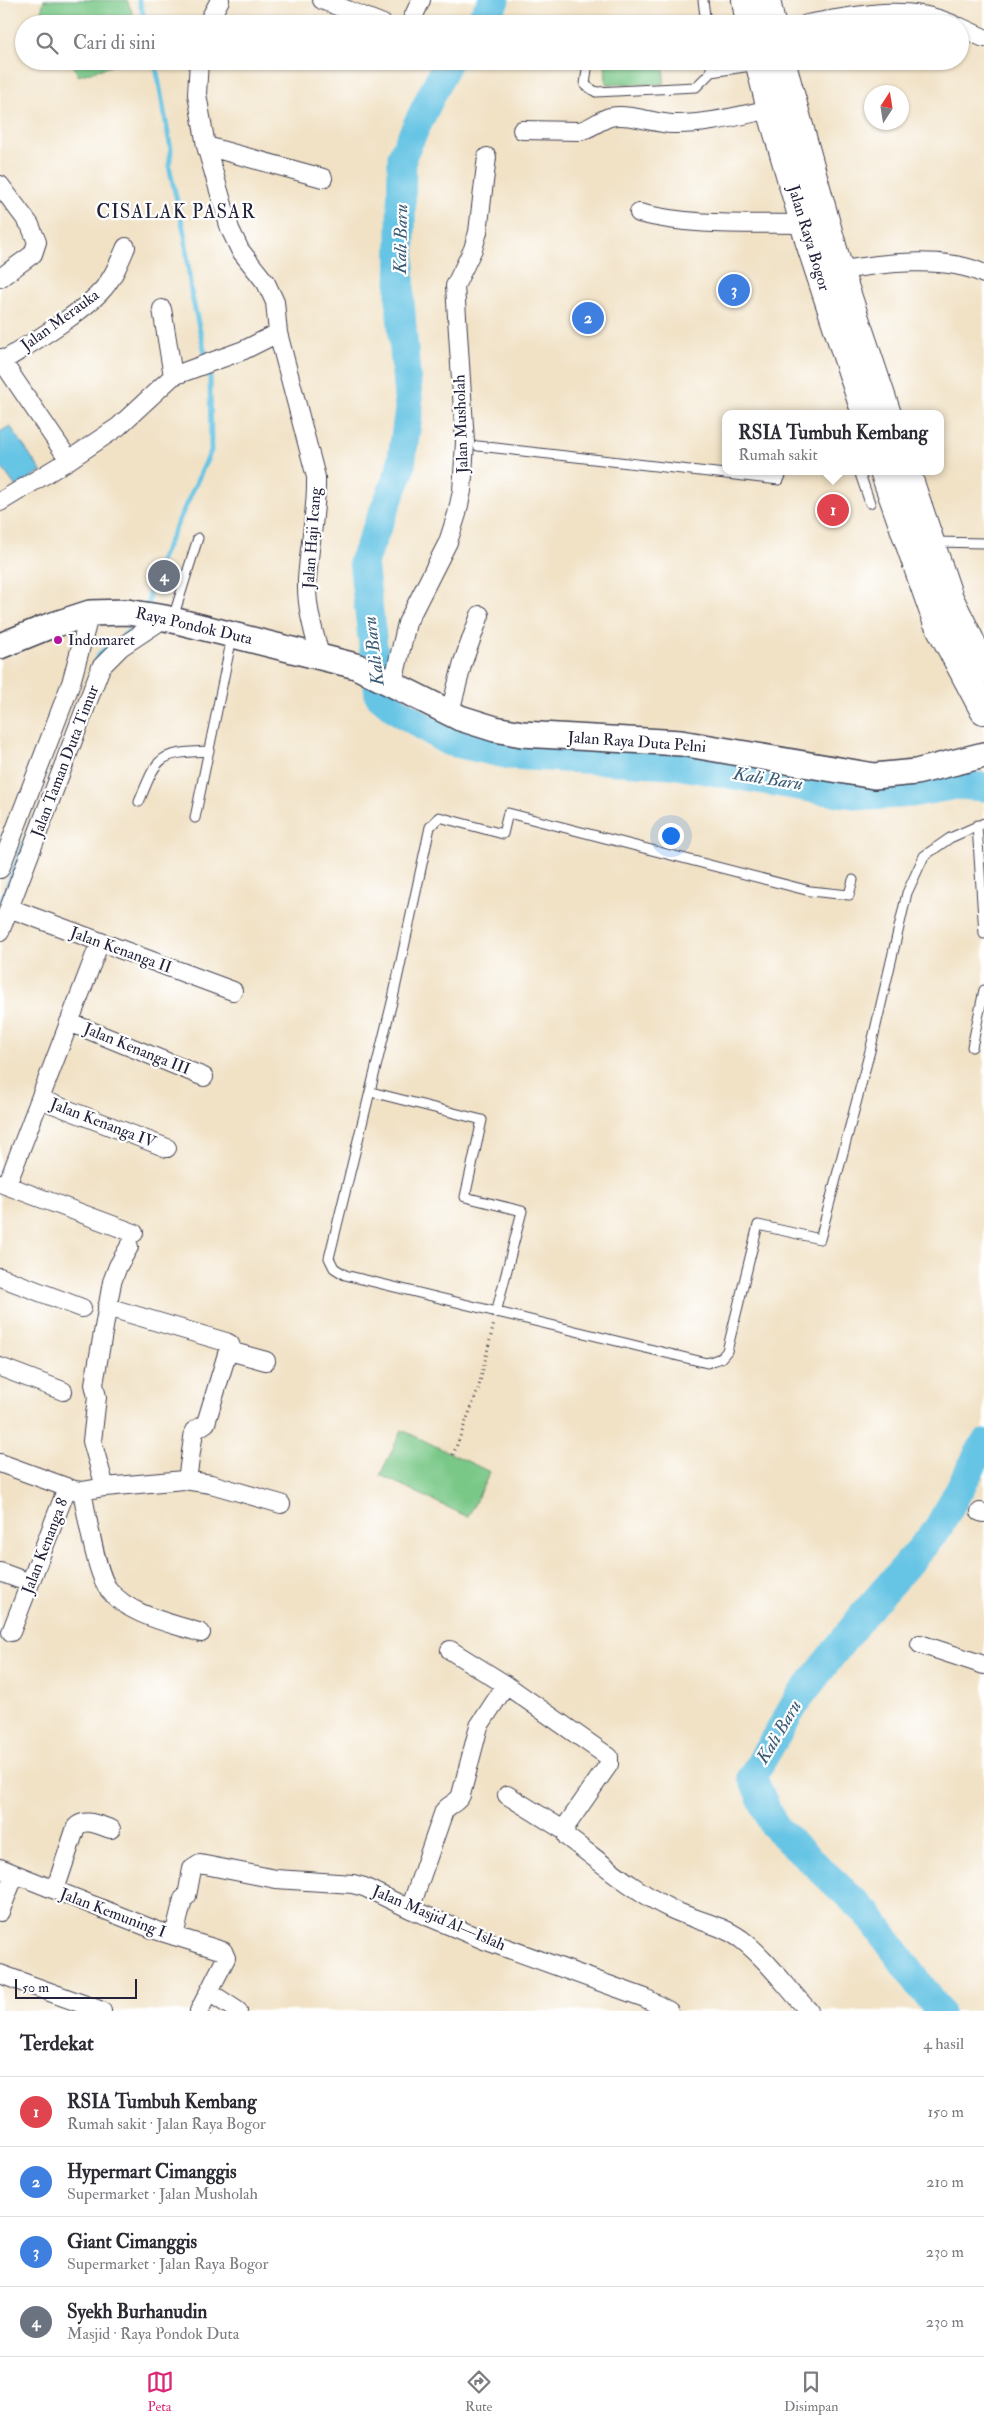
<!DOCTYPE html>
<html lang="id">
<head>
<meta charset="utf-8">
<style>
	:root { --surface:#fff; --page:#f7f7f7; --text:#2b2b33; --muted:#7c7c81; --line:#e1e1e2; --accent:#db2777 }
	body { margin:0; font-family:"IM FELL Double Pica",serif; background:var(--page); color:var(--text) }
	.compass { position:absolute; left:864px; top:85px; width:45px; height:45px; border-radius:50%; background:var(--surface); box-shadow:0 1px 4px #0004; rotate:12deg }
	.scale { position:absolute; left:15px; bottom:12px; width:122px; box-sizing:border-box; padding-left:5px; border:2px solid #22223b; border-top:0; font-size:14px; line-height:18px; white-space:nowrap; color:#22223b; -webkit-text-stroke:4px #fff; paint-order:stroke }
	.you { position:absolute; left:670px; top:835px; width:18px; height:18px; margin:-12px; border:4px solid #fff; border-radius:50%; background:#1a73e8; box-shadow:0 0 0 8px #1a73e833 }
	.badge { display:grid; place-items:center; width:32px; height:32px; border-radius:50%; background:var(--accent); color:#fff; font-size:16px; font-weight:700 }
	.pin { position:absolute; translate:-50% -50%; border:2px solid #fff; box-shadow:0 1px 5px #0006 }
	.popup { position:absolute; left:722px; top:410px; width:222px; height:65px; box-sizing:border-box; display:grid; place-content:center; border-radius:10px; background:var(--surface); filter:drop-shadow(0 1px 4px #0005); font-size:16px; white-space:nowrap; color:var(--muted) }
	.popup b { font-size:19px; color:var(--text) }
	.popup::after { content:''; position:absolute; left:50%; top:100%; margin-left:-10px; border:10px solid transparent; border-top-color:var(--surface) }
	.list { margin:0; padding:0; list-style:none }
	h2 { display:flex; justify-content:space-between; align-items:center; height:65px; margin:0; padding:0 20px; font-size:21px }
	h2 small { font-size:16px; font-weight:400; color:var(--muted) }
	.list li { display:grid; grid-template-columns:32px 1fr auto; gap:15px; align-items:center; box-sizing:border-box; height:70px; padding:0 20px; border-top:1px solid var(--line) }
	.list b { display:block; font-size:19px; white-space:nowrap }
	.list p { margin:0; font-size:16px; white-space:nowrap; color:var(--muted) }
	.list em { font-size:16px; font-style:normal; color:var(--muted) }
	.icon { flex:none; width:28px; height:28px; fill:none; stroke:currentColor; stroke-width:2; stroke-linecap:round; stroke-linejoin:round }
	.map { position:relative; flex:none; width:984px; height:2011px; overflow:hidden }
	.search { position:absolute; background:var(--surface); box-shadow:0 1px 4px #0004; left:15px; right:15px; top:15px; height:55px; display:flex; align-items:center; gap:12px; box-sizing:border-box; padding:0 18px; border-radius:28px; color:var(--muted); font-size:19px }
	.sheet { height:345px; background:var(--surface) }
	nav { display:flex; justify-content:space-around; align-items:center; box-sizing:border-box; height:70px; border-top:1px solid var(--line); background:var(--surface); font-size:14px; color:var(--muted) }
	nav a { display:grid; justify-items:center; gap:2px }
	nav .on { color:var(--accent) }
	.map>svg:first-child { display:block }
</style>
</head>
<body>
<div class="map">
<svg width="984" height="2011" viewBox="0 0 984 2011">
	<rect width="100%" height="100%" fill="#fff"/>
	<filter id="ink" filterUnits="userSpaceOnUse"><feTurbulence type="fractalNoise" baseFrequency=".02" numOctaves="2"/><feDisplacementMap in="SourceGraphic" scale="10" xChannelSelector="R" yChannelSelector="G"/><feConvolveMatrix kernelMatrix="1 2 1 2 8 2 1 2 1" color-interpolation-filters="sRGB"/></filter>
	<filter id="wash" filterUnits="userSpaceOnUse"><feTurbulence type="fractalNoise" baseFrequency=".0096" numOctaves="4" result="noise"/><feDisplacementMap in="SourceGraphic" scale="20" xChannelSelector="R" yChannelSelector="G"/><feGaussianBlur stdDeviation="1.12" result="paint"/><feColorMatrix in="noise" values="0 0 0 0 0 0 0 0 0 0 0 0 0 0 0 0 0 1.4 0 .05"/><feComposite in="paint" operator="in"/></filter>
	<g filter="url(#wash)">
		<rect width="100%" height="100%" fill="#f1e2c6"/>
		<path fill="#79c887" stroke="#4e7561" d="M44,0H127L137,24H59L55,14L44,16L41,13Z
			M72,61H110L111,66L78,76Z
			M605,61H664V84H606Z
			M402,1430L490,1472L468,1517L380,1475Z"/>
		<path fill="#66c4e4" stroke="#447390" d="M10,426L41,471L16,487L0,465V432Z"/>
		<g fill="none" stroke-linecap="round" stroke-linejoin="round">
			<path stroke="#66c4e4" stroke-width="5" d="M139,0L146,24
				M148,607L150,583L211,451L210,375L191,292L185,236L169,166L171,150L155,61
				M124,635L141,622
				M95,662L100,653L117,640
				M0,905L33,822"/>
			<path stroke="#66c4e4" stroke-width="29" d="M477,24L495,0
				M448,61L402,156L400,302L409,409L400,471L363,562L379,695L397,710L447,741L510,755L671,764L816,789L871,796L912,793L956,785L984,787
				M939,2011L868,1914L774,1826L752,1777L798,1699L863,1615L937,1530L984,1444"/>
		</g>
	</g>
	<g filter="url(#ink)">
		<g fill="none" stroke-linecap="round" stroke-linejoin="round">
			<defs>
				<path id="service" d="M703,0L706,24
					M588,61L585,85L596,92L696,87L711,72V61
					M711,72L758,65
					M478,446L779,480L783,471
					M859,471L870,503
					M934,542L984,543
					M173,618L198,538
					M139,802C158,756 157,753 209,751
					M195,818L232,637
					M977,825L984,934
					M853,880L849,895L810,891L508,813L503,834L439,817L430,827L393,998L329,1258L334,1268L345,1275L707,1363L721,1358L727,1351L758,1225L820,1239L871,1047L907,893L924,856L950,838L984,823
					M972,1047L984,990
					M371,1092L482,1120L465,1197L522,1211L496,1313"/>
				<path id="minor" d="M322,0L383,24
					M207,24L220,0
					M410,24L421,0
					M807,24C855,16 905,3 952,24
					M960,27L984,38
					M199,61L197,94L206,146L230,229L240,250L266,283L275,302L278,333L316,477C317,512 309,546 307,580C306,606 313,630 320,655
					M522,130L579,131C591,129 599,120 610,117C630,113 652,123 672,124C705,125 738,116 771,109
					M206,146L323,178
					M0,185L30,225L37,242L33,254L0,278
					M639,213C693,227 749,223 804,224
					M839,271C880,263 946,255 984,274
					M162,309L173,376
					M0,358L69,460
					M0,363C29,344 83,313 104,288C114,276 120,261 126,247
					M0,502L69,460L118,427L173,376L244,350L278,333
					M393,683L407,623L448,542L457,514L462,491L465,442L455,286L473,249L478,232L487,157
					M450,712L463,662L480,615
					M0,869L71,683L90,613
					M9,908L233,991
					M0,932L101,667L121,647L165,618
					M69,1022L204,1077
					M40,1099L167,1148
					M0,1183L134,1233
					M7,1185L100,942
					M0,1277L82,1308
					M107,1307L226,1342L230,1344L233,1352L266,1361
					M0,1367L63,1391
					M0,1463L74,1490L82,1491L105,1487L184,1480L211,1484L281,1504
					M187,1480L194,1431L206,1423L230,1344
					M105,1487L92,1441L97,1397L94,1384L112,1282L118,1266L129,1247
					M82,1491C87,1515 96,1574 109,1590C130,1616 171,1623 201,1633
					M980,1512L984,1513
					M0,1572L30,1583
					M11,1632L67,1488
					M920,1644L984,1665
					M450,1650L506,1685L609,1757V1764L566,1826L565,1831L567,1837C601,1862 634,1891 671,1909C694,1920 720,1924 741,1939C767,1959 787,1988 809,2011
					M507,1795L565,1831
					M0,1868L155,1930L223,1951L226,1958L199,2011
					M55,1890L76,1827C85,1817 100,1826 111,1829
					M410,1909L444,1811C449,1804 458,1803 461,1795L479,1726L506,1685
					M0,1912L15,1874
					M174,1936L183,1899L187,1896L192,1869L200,1864L276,1879L353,1884L364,1887L410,1909L484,1940L645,1998L669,2011
					M0,1974L102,2011
					M209,1992L238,2011"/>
				<path id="secondary" d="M0,646L47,627L90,613L127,612L165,618L356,666L460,718L495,729L522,734L681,743L874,776L916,772L984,755"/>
				<path id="trunk" d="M746,0L750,24
					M766,0L771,24
					M759,61L771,109L810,243L866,414
					M781,61L839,271L887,414
					M884,471L937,621L984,710
					M906,471L949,598L984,669"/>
			</defs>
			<use href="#service" stroke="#413f50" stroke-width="11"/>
			<use href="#minor" stroke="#413f50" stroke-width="20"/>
			<use href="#secondary" stroke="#413f50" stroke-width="28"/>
			<use href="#trunk" stroke="#413f50" stroke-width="30"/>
			<path stroke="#413f50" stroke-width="3" stroke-dasharray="1 4" stroke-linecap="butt" d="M453,1455L478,1390L494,1323"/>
			<use href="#service" stroke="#fff" stroke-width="9"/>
			<use href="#minor" stroke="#fff" stroke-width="18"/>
			<use href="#secondary" stroke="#fff" stroke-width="25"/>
			<use href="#trunk" stroke="#fff" stroke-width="28"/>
		</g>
	</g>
	<circle fill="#b5179e" stroke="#fff" stroke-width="2" cx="58" cy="640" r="5"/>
	<g text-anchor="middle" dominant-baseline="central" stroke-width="4.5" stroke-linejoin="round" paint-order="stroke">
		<g font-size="16" fill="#22223b" stroke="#fff">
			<text transform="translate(809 238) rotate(73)">Jalan Raya Bogor</text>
			<text transform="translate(60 320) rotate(-36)">Jalan Merauka</text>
			<text transform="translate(461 424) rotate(-92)">Jalan Musholah</text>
			<text transform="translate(312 538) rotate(-86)">Jalan Haji Icang</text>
			<text transform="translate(194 626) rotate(13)">Raya Pondok Duta</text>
			<text transform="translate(637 742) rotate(4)">Jalan Raya Duta Pelni</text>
			<text transform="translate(65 761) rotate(-69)">Jalan Taman Duta Timur</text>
			<text transform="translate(121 950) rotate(20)">Jalan Kenanga II</text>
			<text transform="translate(137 1049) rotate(22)">Jalan Kenanga III</text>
			<text transform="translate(103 1123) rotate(21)">Jalan Kenanga IV</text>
			<text transform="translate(45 1546) rotate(-69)">Jalan Kenanga 8</text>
			<text transform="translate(113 1913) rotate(21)">Jalan Kemuning I</text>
			<text transform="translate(439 1918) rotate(23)">Jalan Masjid Al—Islah</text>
		</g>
		<g font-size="16" fill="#22223b" stroke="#fff" text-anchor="start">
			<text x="68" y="640">Indomaret</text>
		</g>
		<g font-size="18" font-style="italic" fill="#3a5b76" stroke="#fff">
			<text transform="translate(401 239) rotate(-89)">Kali Baru</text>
			<text transform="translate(374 651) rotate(-97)">Kali Baru</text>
			<text transform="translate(768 779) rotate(9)">Kali Baru</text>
			<text transform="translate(779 1732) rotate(-59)">Kali Baru</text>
		</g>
		<g font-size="19" letter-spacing="1" fill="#22223b" stroke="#fff">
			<text x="176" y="212">CISALAK PASAR</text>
		</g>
	</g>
</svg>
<svg class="compass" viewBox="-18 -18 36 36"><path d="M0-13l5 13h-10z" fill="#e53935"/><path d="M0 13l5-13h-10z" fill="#7c7c81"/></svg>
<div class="scale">50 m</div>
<div class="you"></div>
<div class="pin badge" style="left:833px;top:510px;background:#e0444e">1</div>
<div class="popup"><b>RSIA Tumbuh Kembang</b>Rumah sakit</div>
<div class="pin badge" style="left:588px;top:318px;background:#3f7fe0">2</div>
<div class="pin badge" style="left:734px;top:290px;background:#3f7fe0">3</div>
<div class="pin badge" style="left:164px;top:576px;background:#6b7280">4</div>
<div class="search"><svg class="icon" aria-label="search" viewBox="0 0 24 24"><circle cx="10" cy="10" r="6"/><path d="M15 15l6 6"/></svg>Cari di sini</div>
</div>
<section class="sheet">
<h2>Terdekat<small>4 hasil</small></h2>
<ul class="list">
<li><span class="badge" style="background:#e0444e">1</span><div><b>RSIA Tumbuh Kembang</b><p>Rumah sakit · Jalan Raya Bogor</p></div><em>150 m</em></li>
<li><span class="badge" style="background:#3f7fe0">2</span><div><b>Hypermart Cimanggis</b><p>Supermarket · Jalan Musholah</p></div><em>210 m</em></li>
<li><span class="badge" style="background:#3f7fe0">3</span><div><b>Giant Cimanggis</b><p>Supermarket · Jalan Raya Bogor</p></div><em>230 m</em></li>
<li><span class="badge" style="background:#6b7280">4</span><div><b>Syekh Burhanudin</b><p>Masjid · Raya Pondok Duta</p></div><em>230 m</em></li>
</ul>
</section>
<nav>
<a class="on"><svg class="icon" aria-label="map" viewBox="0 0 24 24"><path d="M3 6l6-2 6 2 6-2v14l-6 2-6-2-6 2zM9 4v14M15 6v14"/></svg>Peta</a>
<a><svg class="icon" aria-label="directions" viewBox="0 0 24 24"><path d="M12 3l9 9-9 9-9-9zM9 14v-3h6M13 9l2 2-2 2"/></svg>Rute</a>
<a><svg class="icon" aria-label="saved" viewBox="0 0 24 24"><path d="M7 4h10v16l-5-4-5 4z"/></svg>Disimpan</a>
</nav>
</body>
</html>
